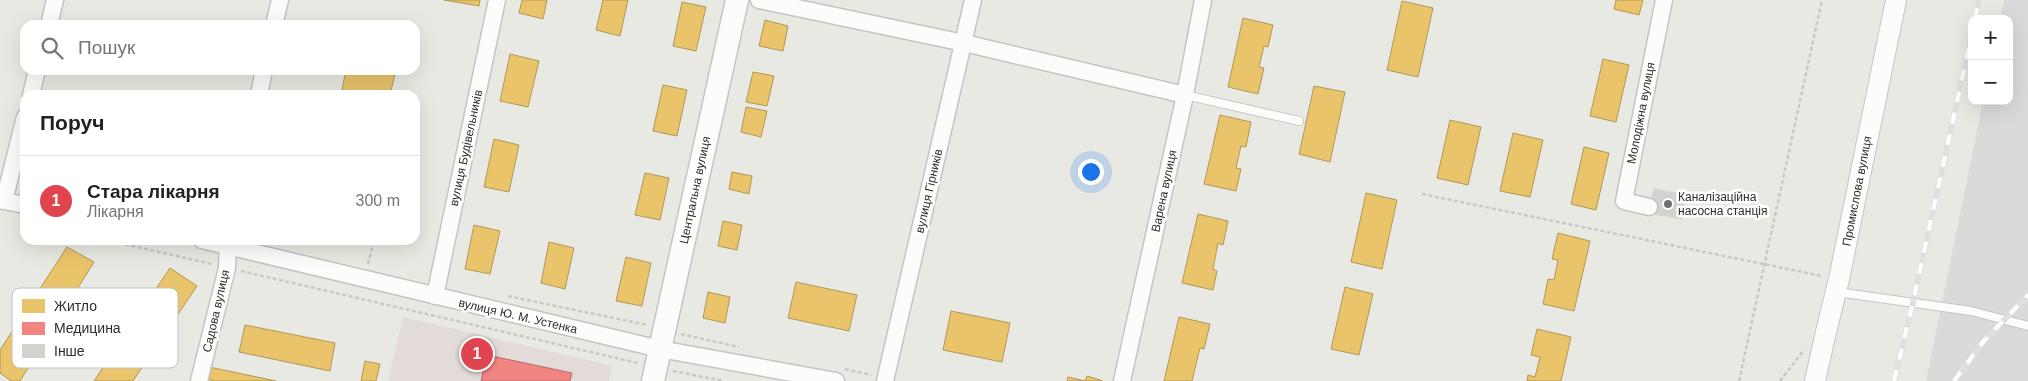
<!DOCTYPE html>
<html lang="uk">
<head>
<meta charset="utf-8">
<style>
	:root { --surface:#fff; --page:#f2f2f2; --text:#202124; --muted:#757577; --line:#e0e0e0; --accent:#111827 }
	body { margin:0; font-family:Arial,sans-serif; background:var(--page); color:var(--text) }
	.controls { position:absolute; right:15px; top:15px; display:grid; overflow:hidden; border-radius:10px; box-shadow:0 5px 20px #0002 }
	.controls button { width:45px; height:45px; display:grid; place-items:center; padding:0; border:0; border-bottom:1px solid var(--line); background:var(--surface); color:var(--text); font:25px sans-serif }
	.you { position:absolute; left:1090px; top:171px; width:18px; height:18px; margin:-12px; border:4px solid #fff; border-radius:50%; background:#1a73e8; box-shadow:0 0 0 8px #1a73e833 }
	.badge { display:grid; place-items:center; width:32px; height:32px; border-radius:50%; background:var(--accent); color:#fff; font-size:16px; font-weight:700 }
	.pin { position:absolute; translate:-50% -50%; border:2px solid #fff; box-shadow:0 1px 5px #0006 }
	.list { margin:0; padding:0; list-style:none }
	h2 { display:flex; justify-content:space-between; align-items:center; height:65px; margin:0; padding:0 20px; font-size:21px }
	h2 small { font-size:16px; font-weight:400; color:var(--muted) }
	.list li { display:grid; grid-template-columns:32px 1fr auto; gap:15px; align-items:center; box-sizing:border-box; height:90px; padding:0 20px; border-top:1px solid var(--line) }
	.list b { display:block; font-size:19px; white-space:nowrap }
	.list p { margin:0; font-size:16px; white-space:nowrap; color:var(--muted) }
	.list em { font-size:16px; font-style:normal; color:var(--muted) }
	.icon { flex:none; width:28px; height:28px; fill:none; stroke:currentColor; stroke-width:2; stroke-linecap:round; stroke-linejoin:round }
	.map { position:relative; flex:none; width:2028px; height:381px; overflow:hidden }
	.search { position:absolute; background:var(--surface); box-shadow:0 5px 20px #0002; left:20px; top:20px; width:400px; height:55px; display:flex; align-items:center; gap:12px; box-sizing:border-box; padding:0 18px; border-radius:15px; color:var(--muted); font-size:19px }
	.panel { position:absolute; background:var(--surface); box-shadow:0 5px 20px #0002; left:20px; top:90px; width:400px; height:155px; border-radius:15px }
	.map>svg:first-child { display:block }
</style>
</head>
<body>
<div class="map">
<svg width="2028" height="381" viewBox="0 0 2028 381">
	<rect width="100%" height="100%" fill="#e9e9e4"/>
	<path fill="#dbdada" d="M2004,0H2028V381H1926L1983,101H2009V19H2000Z"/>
	<path fill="#e2dbd7" d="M403,317L612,366L609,381H388Z"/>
	<path fill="#e9c46a" stroke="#b19758" d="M444,0H480L479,6Z
		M522,0H547L543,19L519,13Z
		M603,0H628L620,36L596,30Z
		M1616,0H1643L1639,15L1614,9Z
		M1402,1L1433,8L1418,77L1387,70Z
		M682,2L706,7L696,51L673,46Z
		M1243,18L1273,25L1268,47L1264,46L1259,67L1264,68L1258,94L1228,87Z
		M765,20L788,26L783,51L759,46Z
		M510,54L539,61L528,107L500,101Z
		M1603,59L1629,65L1616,122L1590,116Z
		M346,70H396L390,95H341Z
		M753,72L774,76L767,106L746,102Z
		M663,85L687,90L677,136L653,131Z
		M1314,86L1345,92L1330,162L1299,154Z
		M746,107L767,111L761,137L741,132Z
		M1220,115L1251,122L1246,147L1241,146L1236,168L1241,169L1236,191L1204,184Z
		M1450,120L1481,127L1468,185L1437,178Z
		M1513,133L1543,140L1530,197L1500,191Z
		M494,139L519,145L509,192L484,187Z
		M1584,147L1609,153L1596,210L1571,204Z
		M732,172L752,176L749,194L729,189Z
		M645,173L669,178L660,220L635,215Z
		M1366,193L1397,200L1382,269L1351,262Z
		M1198,214L1228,221L1223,245L1218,243L1213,269L1217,271L1213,290L1182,283Z
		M723,221L742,225L737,250L718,246Z
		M474,225L500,231L490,274L465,269Z
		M1558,233L1590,241L1574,311L1543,304L1548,279L1554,280L1558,260L1552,259Z
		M549,242L574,248L565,289L541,283Z
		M67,247L94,262L20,381H11L0,373V350Z
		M626,257L651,263L642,306L616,301Z
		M170,268L197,286L133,381H94Z
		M796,282L857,295L849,331L788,318Z
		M1345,287L1373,294L1359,355L1331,349Z
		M708,292L730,297L725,323L703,318Z
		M951,311L1010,323L1002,362L943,350Z
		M1179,317L1210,324L1204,349L1200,348L1192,381H1164Z
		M245,325L335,343L330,371L239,352Z
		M1537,329L1571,337L1561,381H1527L1528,375L1535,377L1540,357L1531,355Z
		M365,361L380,364L376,381H361Z
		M209,367L276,381H215L206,379Z
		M1087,376L1103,381H1067L1068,377L1085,381Z"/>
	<path fill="#f28482" stroke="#b76a68" d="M487,355L572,373L570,381H481Z"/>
	<path fill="#d2d2cf" stroke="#d5d4d0" d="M1654,189L1686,195L1682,219L1649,213Z"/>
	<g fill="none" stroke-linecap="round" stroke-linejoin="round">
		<defs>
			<path id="service" d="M1185,95L1299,121
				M1837,292L1971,311L2028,326"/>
			<path id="minor" d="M759,0L964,43L1185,95
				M49,25L55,0
				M274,25L280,0
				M31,95L37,70
				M259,95L264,70
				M0,200L25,205
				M4,201L25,117
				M1649,207L1624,201L1664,0
				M202,240L660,349L836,381
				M435,296L497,0
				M199,381L227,268L228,240
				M885,381L973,0
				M1122,381L1185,95L1203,0"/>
			<path id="tertiary" d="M1815,381L1825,336L1839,279L1896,0"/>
			<path id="secondary" d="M653,381L737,0"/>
		</defs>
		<use href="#service" stroke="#c4c4c4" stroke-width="10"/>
		<use href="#minor" stroke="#c4c4c4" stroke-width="19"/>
		<use href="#tertiary" stroke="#c4c4c4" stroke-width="22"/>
		<use href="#secondary" stroke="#c4c4c4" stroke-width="25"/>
		<path stroke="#c8c8c8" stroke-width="2.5" stroke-dasharray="4 2.5" stroke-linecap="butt" d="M1422,194L1822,276
			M106,240L212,264
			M368,264L374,240
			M241,271L638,363
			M508,296L647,325
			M681,334L739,347
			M845,369L871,375
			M673,371L724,381
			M1739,381L1822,0
			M1780,381L1804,350"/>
		<use href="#service" stroke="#fcfcfb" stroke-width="8"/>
		<use href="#minor" stroke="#fcfcfb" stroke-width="16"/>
		<use href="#tertiary" stroke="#fcfcfb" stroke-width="20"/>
		<use href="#secondary" stroke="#fcfcfb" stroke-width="22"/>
		<defs>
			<path id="rail" d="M1975,19L1979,0
				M1894,381L1913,302L1972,33
				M1954,381L1983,342L2028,295"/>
		</defs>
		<use href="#rail" stroke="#dfdfe0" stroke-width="5.5"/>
		<use href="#rail" stroke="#fff" stroke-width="4" stroke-dasharray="11" stroke-linecap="butt"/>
	</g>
	<circle fill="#6f6f6d" stroke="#fff" stroke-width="2" cx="1668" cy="204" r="5"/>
	<g text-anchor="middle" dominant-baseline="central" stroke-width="5" stroke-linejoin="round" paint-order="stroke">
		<g font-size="12" fill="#2d2d2d" stroke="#fff">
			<text transform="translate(1641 113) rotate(-79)">Молодіжна вулиця</text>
			<text transform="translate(466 148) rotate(-78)">вулиця Будівельників</text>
			<text transform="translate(695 190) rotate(-78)">Центральна вулиця</text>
			<text transform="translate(929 191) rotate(-77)">вулиця Гірників</text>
			<text transform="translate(1164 191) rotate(-78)">Варена вулиця</text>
			<text transform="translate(1857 191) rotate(-79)">Промислова вулиця</text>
			<text transform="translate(216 311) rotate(-77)">Садова вулиця</text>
			<text transform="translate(518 316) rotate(13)">вулиця Ю. М. Устенка</text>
		</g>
		<g font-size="12" fill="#2d2d2d" stroke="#fff" text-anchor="start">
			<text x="1678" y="197">Каналізаційна<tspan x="1678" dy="14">насосна станція</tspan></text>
		</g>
	</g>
	<rect x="12" y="288" width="166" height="80" rx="8" fill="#fff" stroke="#c0c0c0" stroke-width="1"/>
	<rect x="22" y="299" width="23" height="14" fill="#e9c46a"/>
	<rect x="22" y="322" width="23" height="13" fill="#f28482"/>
	<rect x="22" y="344" width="23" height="14" fill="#d2d2cf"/>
	<g font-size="14" fill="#2d2d2d">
		<text x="54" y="311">Житло</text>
		<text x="54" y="333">Медицина</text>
		<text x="54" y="356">Інше</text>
	</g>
</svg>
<div class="controls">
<button>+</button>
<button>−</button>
</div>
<div class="you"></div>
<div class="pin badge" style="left:477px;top:354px;background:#e0444e">1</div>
<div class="search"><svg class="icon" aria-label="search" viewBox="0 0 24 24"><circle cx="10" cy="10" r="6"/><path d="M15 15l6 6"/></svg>Пошук</div>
<section class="panel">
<h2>Поруч<small></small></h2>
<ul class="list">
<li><span class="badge" style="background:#e0444e">1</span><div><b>Стара лікарня</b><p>Лікарня</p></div><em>300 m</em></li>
</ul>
</section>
</div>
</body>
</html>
